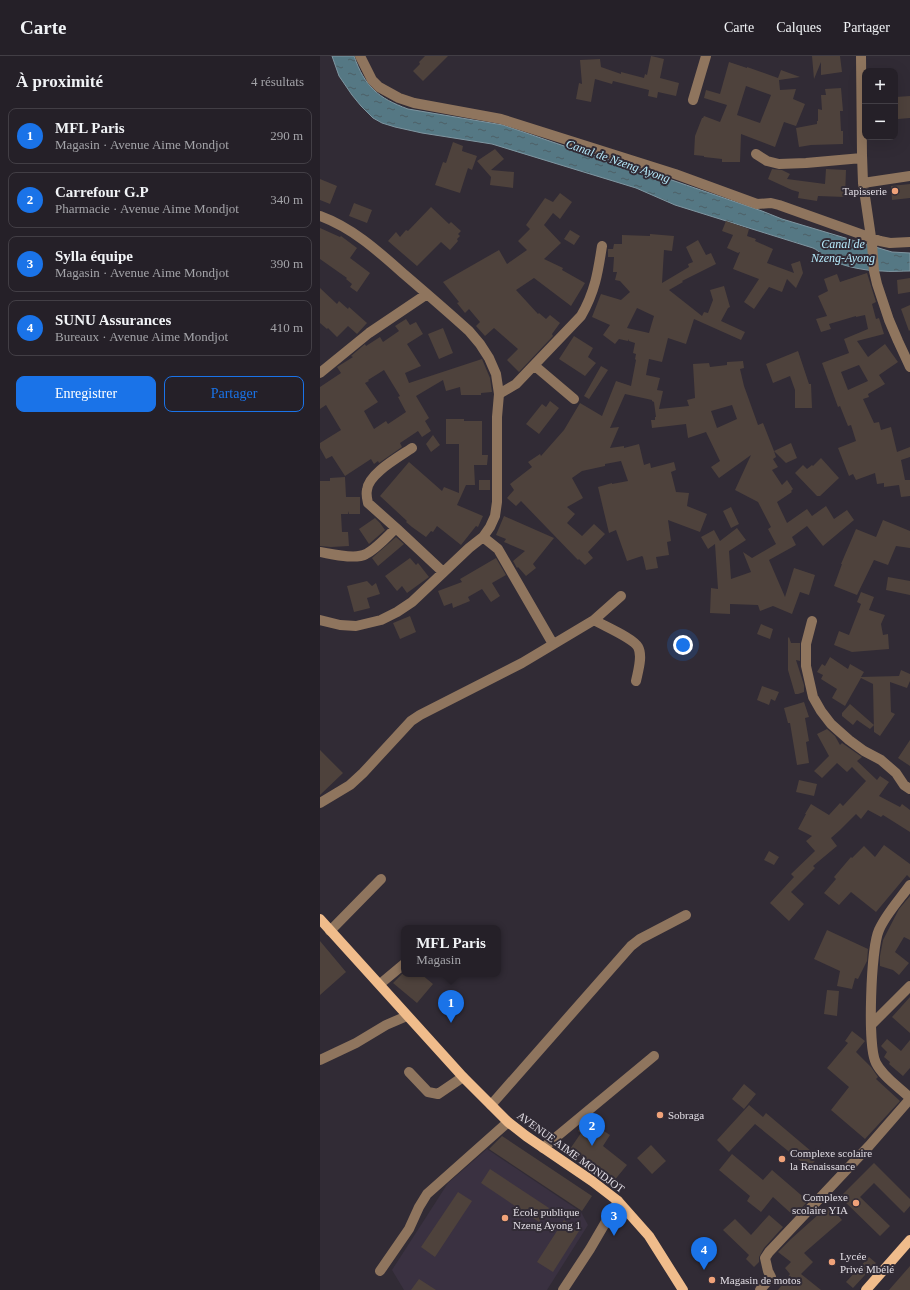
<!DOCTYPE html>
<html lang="fr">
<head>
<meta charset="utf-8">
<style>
	:root { --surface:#252028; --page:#312d34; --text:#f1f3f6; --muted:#a3a3a8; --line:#423e45; --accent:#1a73e8 }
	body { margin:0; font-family:Georgia,serif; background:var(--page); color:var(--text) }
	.controls { position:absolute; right:12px; top:12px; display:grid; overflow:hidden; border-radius:8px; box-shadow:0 4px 16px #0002 }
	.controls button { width:36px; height:36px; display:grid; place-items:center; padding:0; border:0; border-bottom:1px solid var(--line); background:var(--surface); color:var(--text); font:20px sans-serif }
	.you { position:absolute; left:363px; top:589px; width:14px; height:14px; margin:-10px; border:3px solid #fff; border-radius:50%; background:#1a73e8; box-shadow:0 0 0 6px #1a73e833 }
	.badge { display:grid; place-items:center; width:26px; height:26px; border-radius:50%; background:var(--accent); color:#fff; font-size:13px; font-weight:700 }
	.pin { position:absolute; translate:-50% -33px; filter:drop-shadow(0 1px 2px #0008) }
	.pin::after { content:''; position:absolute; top:21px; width:14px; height:12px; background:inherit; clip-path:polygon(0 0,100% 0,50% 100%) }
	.popup { position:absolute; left:81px; top:869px; width:100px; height:52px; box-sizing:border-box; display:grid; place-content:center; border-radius:8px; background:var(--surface); filter:drop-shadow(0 1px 3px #0005); font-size:13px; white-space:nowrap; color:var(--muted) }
	.popup b { font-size:15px; color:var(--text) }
	.popup::after { content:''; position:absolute; left:50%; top:100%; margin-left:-8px; border:8px solid transparent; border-top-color:var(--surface) }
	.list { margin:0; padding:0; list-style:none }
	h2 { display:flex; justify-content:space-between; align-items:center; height:52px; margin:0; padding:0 16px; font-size:17px }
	h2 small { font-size:13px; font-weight:400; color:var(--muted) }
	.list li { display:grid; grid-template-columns:26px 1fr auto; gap:12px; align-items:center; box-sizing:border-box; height:56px; margin:0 8px 8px; padding:0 8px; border:1px solid var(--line); border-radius:8px }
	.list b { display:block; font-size:15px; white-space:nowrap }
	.list p { margin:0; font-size:13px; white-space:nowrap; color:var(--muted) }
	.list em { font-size:13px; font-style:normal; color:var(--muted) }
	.actions { display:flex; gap:8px; padding:12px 16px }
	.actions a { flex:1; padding:9px 0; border:1px solid var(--accent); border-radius:8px; text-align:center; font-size:14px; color:var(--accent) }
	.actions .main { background:var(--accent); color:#fff }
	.map { position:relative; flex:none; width:590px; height:1234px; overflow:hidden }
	header { display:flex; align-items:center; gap:24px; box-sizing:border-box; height:56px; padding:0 20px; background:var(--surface); border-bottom:1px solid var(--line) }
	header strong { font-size:19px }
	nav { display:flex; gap:22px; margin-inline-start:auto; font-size:14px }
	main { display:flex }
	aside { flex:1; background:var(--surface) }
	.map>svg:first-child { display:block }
</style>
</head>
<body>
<header>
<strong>Carte</strong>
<nav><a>Carte</a><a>Calques</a><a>Partager</a></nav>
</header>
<main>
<aside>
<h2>À proximité<small>4 résultats</small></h2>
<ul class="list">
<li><span class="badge">1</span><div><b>MFL Paris</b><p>Magasin · Avenue Aime Mondjot</p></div><em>290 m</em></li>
<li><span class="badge">2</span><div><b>Carrefour G.P</b><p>Pharmacie · Avenue Aime Mondjot</p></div><em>340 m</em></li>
<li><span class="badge">3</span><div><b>Sylla équipe</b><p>Magasin · Avenue Aime Mondjot</p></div><em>390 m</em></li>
<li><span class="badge">4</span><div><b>SUNU Assurances</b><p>Bureaux · Avenue Aime Mondjot</p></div><em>410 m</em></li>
</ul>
<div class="actions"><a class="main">Enregistrer</a><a>Partager</a></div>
</aside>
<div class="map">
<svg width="590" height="1234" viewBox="0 0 590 1234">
	<defs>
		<pattern id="water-ripples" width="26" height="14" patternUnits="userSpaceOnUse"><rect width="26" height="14" fill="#557884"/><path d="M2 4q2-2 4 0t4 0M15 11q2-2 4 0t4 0" fill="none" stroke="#4d6067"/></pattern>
	</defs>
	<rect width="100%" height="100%" fill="#312b35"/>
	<path fill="#3a3141" d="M167,1093L261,1156L268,1169L227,1234H84L72,1214L128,1127Z"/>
	<path fill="url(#water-ripples)" stroke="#7f96a1" d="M12,0H34C45,31 58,42 88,53L183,69L247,91L337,119L442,155L462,163L572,196L590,197V215C581,215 571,216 562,215C547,215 525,211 511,204C504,202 500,195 493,192L355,149L316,132L172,88L102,77L75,71L62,67L53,62L41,50L32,39L19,20Z"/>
	<path fill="#4e423c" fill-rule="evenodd" d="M105,0H128L103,25L93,15L100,8L99,6Z
		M331,0L344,3L340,22L359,27L356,40L338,36L337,42L328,40L329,34L293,25L292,28L275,23L271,46L256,43L259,27L262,28L260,4L280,3L281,11L301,18V16L324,22L325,18L327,19Z
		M492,0H520L522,16L501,19V6L494,23Z
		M409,6L427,12V11L458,22L461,14L480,21L459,24L460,34L476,33L473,43L485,48L476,70L464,66L455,91L421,78L420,106H402V103L384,101V100L374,99L375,80L382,62H383L384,60L400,66L407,49L384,42L386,34L400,38ZM426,30L451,39L440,67L417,59Z
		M521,32L523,55H520L521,75H523V88L491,89L479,91L476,72L497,68V65H498V53L502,54L501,39H506L505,33Z
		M590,40V62L578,63L576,41Z
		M133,86L143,90L142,95L157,100L152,114L148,112L140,137L115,129L123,106L126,107Z
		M175,93L184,103L171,114L194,116L193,132L170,129L171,121L157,105Z
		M452,113L462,114L470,118L467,123L505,128L506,113L526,114L525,141L498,140L497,145L478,142L479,136L472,134L448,123Z
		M0,123L17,130L10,148L0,144Z
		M590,128V142L572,144L571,130Z
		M240,137L252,146L240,163L233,157L224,169L241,187L224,203L243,212L242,214L265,227L251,250L214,222L196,234L218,258L219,257L226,263L230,259L240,267L232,278L233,280L199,316L187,304L198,293L174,272L165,280L156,270L160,266L149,253L145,257L137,247L139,246L123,226L179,194L187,208L207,194L198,185L210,173L206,169L225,142L233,146Z
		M34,147L52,154L47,167L29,160Z
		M111,151L129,168L131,166L141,175L138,178L140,180L137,183L138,185L130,194L121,186L97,210L68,185L76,176L80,181L86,174L88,175Z
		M406,165L429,173L427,180L436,183L435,185L453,193L447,207L474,217L471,208L480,205L483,217L476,232L467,223L462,236L449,231L434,253L424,246L439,223L413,213L420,196L418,197L407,192L413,179L402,175Z
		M0,172L20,181L21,180L37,192L30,202L50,217L37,236L30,231L32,228L26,223L27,222L0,203Z
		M250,174L260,180L254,189L244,183Z
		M330,178L354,180L352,195L344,194L342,227L369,211L368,208L373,206L366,191L378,184L386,199L391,197L396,208L362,225L363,226L349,234L382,260L384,256L388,257L393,244L390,234L404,230L410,251L408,252L401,265L425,276L421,284L374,263L366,288L348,282L342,306L329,303L326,319L340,322L337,334L343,335L339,353L369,350L367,344L375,342L373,308L389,307L390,311L407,309V306L423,305L424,312L420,313L424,330L438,369L443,367L454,395L471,387L477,402L466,407L454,395L456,401L453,403L458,411L452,414L462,429L467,424L473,433L471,435L472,436L457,446L467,467L487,453L492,460L506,450L514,463L527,454L534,464L503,490L487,470L472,481L476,489L449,504L465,541L474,512L495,519L489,539L480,536L472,558L453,550L440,555L438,549L410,548V558L390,557L391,532L398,533L395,488L388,493L381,481L394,474L400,485L417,472L426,484L409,495L411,523L431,516L423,496L432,502L456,488L448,473L451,471L438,446L415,434L431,399L399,422L391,411L400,405L386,376L368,382L366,368L332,372L331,364H335V361H336L334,346L332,345V344L305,338L290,372L299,371L290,392L304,390V392L319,388L324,409L330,407L331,412L354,406L356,414L351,416L356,436L369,437L367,450L387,458L380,476L348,464L351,485L347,486L349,499L336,501L338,512L326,514L323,501L322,500L307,505L296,474L289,477L278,431L292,427V428L308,425L301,405L285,408V410L262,415L252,422L263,442L247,451L255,458L247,467L262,480L274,468L285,478L268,496L273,502L265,509L259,503L258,504L201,445L196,450L187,442L194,434L190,428L212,411L208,406L220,398L221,400L244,374L260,347L282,360L296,325L311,330L316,304L315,303L316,298L313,297L315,287L309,285V283L308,285L299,283L295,288L283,279L290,269L272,261L281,238L301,244L310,236L300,225L295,224L297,216H293L294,201H288V193H293L294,188H302V179L330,180ZM317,252L334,260L329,277L307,272ZM412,349L417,363L397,372L391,355Z
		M547,217L556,246L552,248L556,263L559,262L564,278L537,285L548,301L565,288L578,306L559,319L565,328L548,338L549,341L543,343L554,367L559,366L561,374L571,371L577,396L590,391V401L581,404L585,424H590V440L581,441L579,429L564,431V427L557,428L555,417L536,424L533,418L529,420L518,392L536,385L531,369L528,370L520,350L518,351L502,307L529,297L524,283L548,273L545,259L536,261V260L509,268L511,273L501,276L496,263L507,260L498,240L508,235L504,223L517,218L520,226ZM539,309L548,325L528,334L521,316Z
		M590,222V236L578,238L577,224Z
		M0,232L17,248L19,245L28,253L29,251L47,267L37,278L28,270L17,281L8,272L7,273L0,267Z
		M590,249V274L589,275L581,253Z
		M86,263L90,269L96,266L103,278L87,288L101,310L85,317L89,327L162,303L170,322L172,336L161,337V339H141L140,331L126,335L123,324L96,340L109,362L105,365L111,375L102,381L98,375L80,387L82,391L59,407L58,405L54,408L51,403L25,420L12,400L6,403L0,392V387L21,374L6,349L0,353V331L21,317L17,311L33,301L31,300L45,288L46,290L60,281L63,286L79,275L75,270ZM64,314L80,340L78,341L86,356L68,368L66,365L54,373L44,355L58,346L45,327L49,325L48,324Z
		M123,272L133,297L119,303L108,278Z
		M254,280L273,292L268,301L276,307L265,320L239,303Z
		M478,295L489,328H491L492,352H475V334L470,320L453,327L446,308Z
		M281,310L288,314L269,343L264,340Z
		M230,345L239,352L219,378L206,368L222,348L226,351Z
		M126,363H144V365H162V399H168L167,409H154L155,429H146L137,449L163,460L158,471L156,470L141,489L117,470L113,476L111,475L106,481L92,471L86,466L87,465L60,440L89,406L122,435L124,431L139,437V388H126Z
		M113,379L120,389L111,396L106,388Z
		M501,402L519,422L500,440H497L475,417L483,409L487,413L492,409L493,410Z
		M25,421L26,441H40V458H29L28,455V458H21L22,476H28L29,490L11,491L0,490V425H10V422Z
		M159,424H170V434H159Z
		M411,451L419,468L411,472L403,455Z
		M184,460L234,482L213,508L216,512L206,520L198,511L197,512L193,505L205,495L184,486L186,483L176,479Z
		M55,462L60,467L65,474L49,488L39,473Z
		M563,464L590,475V492L576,490L568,509L554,504L537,539L514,530L522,508H521L536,473L556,481Z
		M76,481L84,488L58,510L52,502Z
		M90,502L96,509L98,507L109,521L87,537L82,530L77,535L65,520Z
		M176,502L186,519L172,527L180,540L171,546L162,533L148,541L150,545L133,552L132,547L124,550L118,535L142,526L140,523Z
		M568,521L590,525V539L566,534Z
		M47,525L52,530L56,527L60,538L47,542L50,552L34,556L27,530Z
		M541,536L554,541L549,554L565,559L561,568L563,579L568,578L569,593L532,596L514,589L519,575L529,579L541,548L537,546Z
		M90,560L96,576L80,583L73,567Z
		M441,568L453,573L450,583L437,578Z
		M469,581L471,587H480V605L476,604L484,629V636L478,638H475L468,614V582Z
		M510,601L528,613L530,608L544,616L541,621L579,620L581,614L590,618V625L587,632L570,626L571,656L575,658L560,680L554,676L553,628L541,622L525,650L512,642L517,633L501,623L503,619L497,616L502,608L505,610Z
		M442,630L459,636L455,645L451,643L449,649L437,644Z
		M484,646L489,661L485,662L489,685L486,686L489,707L477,709L470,667H468L464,652Z
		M530,648L554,669L550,673L537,664L533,669L522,660V657Z
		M507,673L515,680L520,689L522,687L542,701L537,705L557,724L560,720L569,726L559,740L580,751L582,748L590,754V776L563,759L561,761L548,754L541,763L536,758L520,774L511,782L517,790L493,810L495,812L471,836L484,848L469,865L450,847L474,821L471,818L495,795L486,785L492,780L478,773L486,758H485L491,748L509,759L520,747L523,750L546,725L532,711L527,716L517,707L502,722L494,715L509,700L497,678Z
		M590,684V710L578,702Z
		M0,694L23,717L0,739Z
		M479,724L497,728L494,740L476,736Z
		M564,789L590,808V822L587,819L556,856L531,836L519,849L504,837L516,823L514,821L531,801L532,802L544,790L555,801Z
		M449,795L459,801L454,809L444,804Z
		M590,840V884L584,881L575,896L589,907L579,919L573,914L560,910V900L563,884L579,853Z
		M507,874L548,893L547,905L538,923L535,922L532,933L517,930L520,915L494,903Z
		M0,885L26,916L0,939Z
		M82,918H101L113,928L97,947L73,927Z
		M507,934L519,935L517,960L504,958Z
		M590,941V977L572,961Z
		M532,975L545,985L536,996L551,1011L558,1021L556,1023L580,1045L545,1083L511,1054L529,1031L507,1012L528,987L525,985Z
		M567,983L581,995L590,984V1012L583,1020L569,1008L570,1006L564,1001L567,996L561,990Z
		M424,1028L436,1038L424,1053L412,1043Z
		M429,1049L443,1061L446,1057L498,1101L489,1112L435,1068L409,1096L397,1084Z
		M267,1064L290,1079L283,1090L307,1109L293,1126L277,1114L278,1113L250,1093L261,1077L258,1075Z
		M182,1080L272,1140L262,1155L169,1093Z
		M331,1089L346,1105L332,1118L317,1102Z
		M412,1098L443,1124L452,1114L488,1145L474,1160L453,1141L441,1156L427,1145L430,1140L399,1114Z
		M554,1107L590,1143V1150L584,1157L554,1127L540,1141L570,1170L560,1180L520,1141Z
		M170,1113L229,1152L219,1166L161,1127Z
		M138,1136L152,1145L115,1201L101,1191Z
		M509,1149L522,1164L484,1197L493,1206L481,1218L501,1234H458L470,1218L465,1212L471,1206L458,1196L471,1183Z
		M449,1159L463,1171L444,1192L439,1201V1206L434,1211L426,1203L429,1199L403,1174L415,1163L431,1179Z
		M244,1164L259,1175L233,1216L217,1206Z
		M549,1201L556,1207L533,1232L526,1226Z
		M590,1210V1234H569Z
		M99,1223L116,1234H91Z"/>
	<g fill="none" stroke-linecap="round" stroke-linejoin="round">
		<path stroke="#8f755e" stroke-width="10" d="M40,0L52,24L59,31L79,42L94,47L181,63L355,118L437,148L451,147L459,149L560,185L570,187L590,186
			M541,0L542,99L543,127L552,188L554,215L557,228L569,264L578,285L590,311
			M373,44L386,0
			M436,98L447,105L459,108L486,107L542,102
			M543,127L590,120
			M0,160C33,172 59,196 85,219C106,237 128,256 149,275L160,288L169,302L176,318L179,338L177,361V446L175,460L170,471L163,481L149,492L92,546L77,556L61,564L36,570L20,569L0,564
			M215,310L254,343
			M0,317L49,277L107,238
			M179,338L196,328L261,260C275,236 278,216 282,190
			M92,392C79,401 48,418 47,434C46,438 47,443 48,447L76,472L123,516
			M163,481L178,493L233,588
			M0,496C12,498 35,504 46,498C55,494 69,479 76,472
			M274,564C284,570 313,582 318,591C323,600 318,615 316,625
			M492,565L486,588V610L493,641L501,655L511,668L529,684L544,695L561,704L576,717L584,729L590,733
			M0,747L30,729L43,717L91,665L100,659L202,607L274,564L301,540
			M590,829C580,843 566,858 559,874C551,891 547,991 556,1007C563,1021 579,1031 590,1042
			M10,875L61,823
			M60,928L84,908
			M551,969L590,930
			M0,1004L36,987L66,969L87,960
			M89,1016L108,1036L118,1038L143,1021
			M171,1049L311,890L320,883L366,859
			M223,1092L334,1000
			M60,1215L89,1173L99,1151L107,1138L188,1066
			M243,1234L270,1193L298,1145
			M440,1234L451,1221L448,1215L445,1202L449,1196L549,1090L590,1043"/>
		<path stroke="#f0bc8b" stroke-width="10" d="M0,863L143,1021L188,1066L206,1080L272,1125L298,1145L329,1180L363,1234
			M546,1234L590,1184"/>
	</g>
	<g fill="#f0a279" stroke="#312b35" stroke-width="1.5">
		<circle cx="575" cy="135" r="4"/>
		<circle cx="340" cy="1059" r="4"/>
		<circle cx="462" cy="1103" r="4"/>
		<circle cx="536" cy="1147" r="4"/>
		<circle cx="185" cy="1162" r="4"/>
		<circle cx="512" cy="1206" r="4"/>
		<circle cx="392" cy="1224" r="4"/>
	</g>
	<g text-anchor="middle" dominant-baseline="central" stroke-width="4" stroke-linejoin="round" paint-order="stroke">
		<g font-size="11" fill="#e1dde4" stroke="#312b35" text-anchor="start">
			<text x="567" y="135" text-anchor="end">Tapisserie</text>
			<text x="348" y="1059">Sobraga</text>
			<text x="470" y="1097">Complexe scolaire<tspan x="470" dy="13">la Renaissance</tspan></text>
			<text x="528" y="1141" text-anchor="end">Complexe<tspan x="528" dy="13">scolaire YIA</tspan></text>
			<text x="193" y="1156">École publique<tspan x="193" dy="13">Nzeng Ayong 1</tspan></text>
			<text x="520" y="1200">Lycée<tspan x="520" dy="13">Privé Mbélé</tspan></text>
			<text x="400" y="1224">Magasin de motos</text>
		</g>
		<g font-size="11" fill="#e1dde4" stroke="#312b35">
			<text transform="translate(251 1096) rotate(36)">AVENUE AIME MONDJOT</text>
		</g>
		<g font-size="12" font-style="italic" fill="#b6ebfc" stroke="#312b35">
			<text transform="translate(298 105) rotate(19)">Canal de Nzeng Ayong</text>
			<text x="523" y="188">Canal de<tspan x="523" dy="14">Nzeng-Ayong</tspan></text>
		</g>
	</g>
</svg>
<div class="controls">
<button>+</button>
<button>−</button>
</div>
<div class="you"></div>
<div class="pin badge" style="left:131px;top:967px">1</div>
<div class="popup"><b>MFL Paris</b>Magasin</div>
<div class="pin badge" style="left:272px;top:1090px">2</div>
<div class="pin badge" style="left:294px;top:1180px">3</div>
<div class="pin badge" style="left:384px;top:1214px">4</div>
</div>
</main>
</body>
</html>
